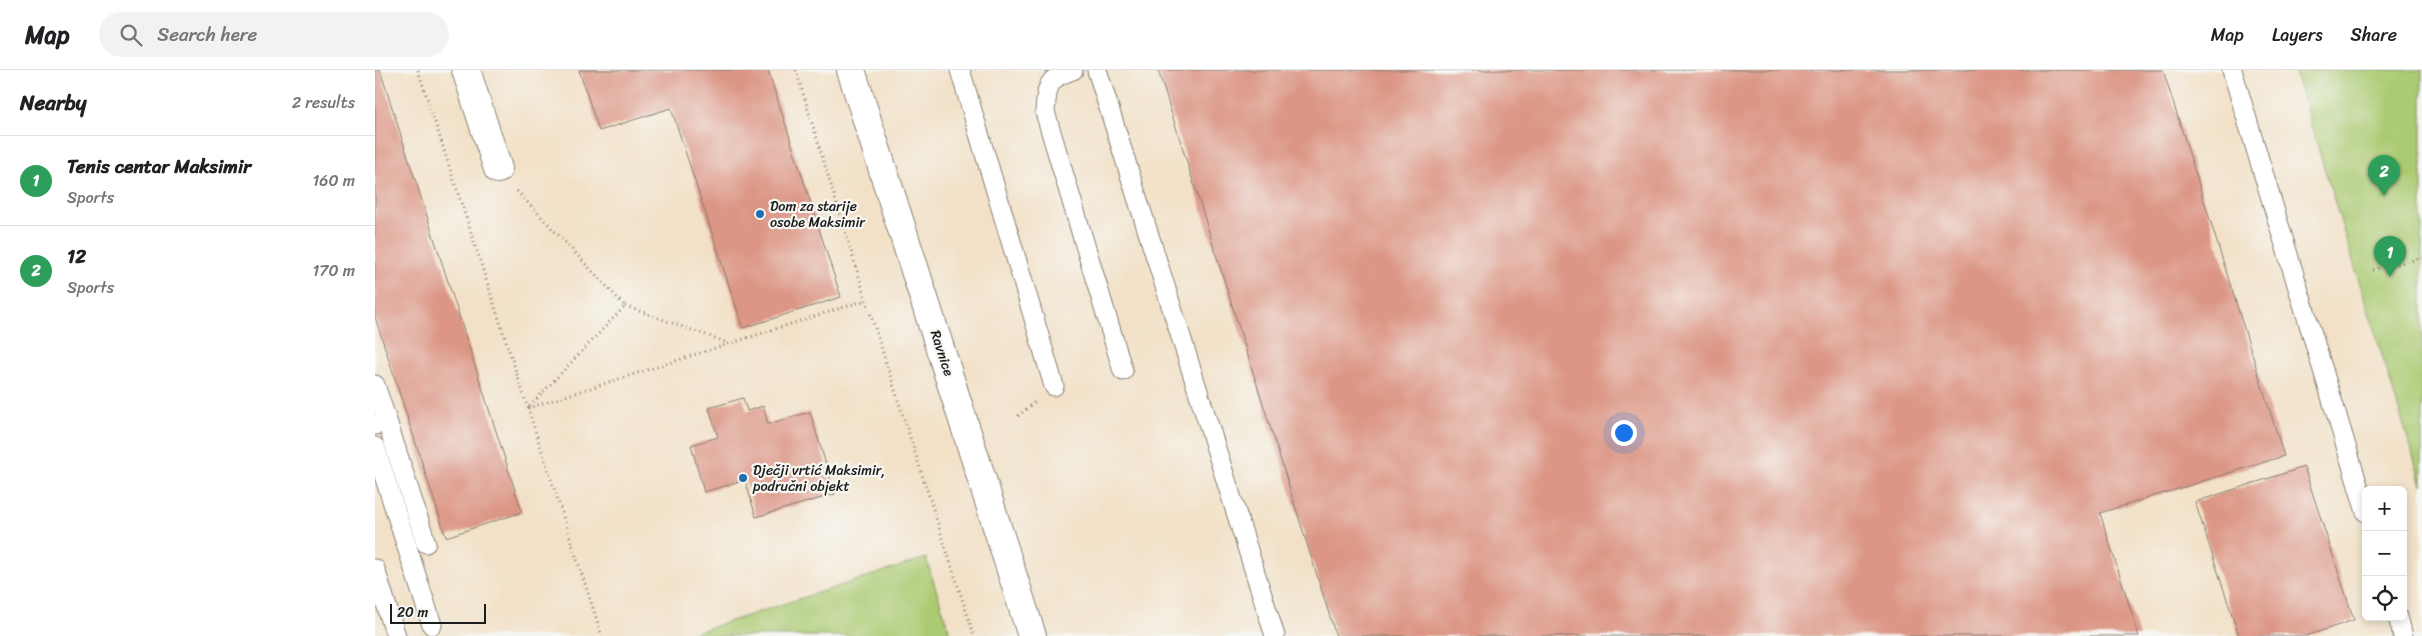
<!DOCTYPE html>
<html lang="en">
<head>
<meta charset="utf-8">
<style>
	:root { --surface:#fff; --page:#f2f2f2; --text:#202124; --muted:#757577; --line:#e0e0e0; --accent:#ea580c }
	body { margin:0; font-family:Sriracha,sans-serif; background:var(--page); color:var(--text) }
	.controls { position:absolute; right:15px; bottom:15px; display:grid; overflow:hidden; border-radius:8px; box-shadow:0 2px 8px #0003 }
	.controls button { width:45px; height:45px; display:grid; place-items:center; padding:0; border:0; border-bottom:1px solid var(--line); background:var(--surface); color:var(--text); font:25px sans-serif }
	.scale { position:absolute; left:15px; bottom:12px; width:96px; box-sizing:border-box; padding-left:5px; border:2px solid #1c1c1c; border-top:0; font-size:14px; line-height:18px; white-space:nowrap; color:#1c1c1c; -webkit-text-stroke:4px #f6f6f2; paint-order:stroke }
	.you { position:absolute; left:1248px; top:362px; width:18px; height:18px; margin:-12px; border:4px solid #fff; border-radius:50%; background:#1a73e8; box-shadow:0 0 0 8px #1a73e833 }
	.badge { display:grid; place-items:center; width:32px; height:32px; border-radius:50%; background:var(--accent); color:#fff; font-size:16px; font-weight:700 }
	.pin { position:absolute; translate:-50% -41px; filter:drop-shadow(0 1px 2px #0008) }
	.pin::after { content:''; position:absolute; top:26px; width:18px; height:15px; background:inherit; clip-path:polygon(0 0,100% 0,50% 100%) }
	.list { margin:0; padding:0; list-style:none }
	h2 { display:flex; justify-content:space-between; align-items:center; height:65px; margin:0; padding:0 20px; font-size:21px }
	h2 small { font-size:16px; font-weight:400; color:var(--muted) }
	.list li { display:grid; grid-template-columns:32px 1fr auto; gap:15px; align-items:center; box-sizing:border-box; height:90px; padding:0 20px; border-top:1px solid var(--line) }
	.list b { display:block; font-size:19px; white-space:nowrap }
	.list p { margin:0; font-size:16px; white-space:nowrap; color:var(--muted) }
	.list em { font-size:16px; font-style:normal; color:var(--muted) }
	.icon { flex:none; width:28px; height:28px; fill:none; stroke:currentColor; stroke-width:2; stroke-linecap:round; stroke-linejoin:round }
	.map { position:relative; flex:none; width:2047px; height:566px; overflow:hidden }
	header { display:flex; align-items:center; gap:30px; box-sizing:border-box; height:70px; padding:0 25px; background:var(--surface); border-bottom:1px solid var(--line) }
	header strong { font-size:24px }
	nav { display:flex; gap:28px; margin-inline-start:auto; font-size:18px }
	.search { width:350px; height:45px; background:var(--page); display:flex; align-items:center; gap:12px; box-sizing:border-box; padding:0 18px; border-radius:28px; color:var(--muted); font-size:19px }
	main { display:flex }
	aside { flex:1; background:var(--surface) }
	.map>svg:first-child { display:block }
</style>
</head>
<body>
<header>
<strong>Map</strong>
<div class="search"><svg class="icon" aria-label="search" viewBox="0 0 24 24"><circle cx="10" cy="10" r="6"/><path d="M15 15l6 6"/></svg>Search here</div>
<nav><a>Map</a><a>Layers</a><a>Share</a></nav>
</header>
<main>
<aside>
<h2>Nearby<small>2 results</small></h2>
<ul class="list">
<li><span class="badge" style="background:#2e9e5b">1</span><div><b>Tenis centar Maksimir</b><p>Sports</p></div><em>160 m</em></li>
<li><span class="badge" style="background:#2e9e5b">2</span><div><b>12</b><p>Sports</p></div><em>170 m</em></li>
</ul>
</aside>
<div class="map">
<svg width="2047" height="566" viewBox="0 0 2047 566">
	<rect width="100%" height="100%" fill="#f6f6f2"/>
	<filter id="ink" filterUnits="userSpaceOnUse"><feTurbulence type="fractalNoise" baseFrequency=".02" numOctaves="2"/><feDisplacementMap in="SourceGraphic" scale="10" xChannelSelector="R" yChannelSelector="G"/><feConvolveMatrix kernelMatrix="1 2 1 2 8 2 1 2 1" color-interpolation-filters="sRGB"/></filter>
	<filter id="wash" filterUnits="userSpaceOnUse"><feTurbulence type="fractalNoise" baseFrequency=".0096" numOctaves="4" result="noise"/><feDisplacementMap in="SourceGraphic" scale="20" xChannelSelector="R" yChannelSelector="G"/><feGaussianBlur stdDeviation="1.12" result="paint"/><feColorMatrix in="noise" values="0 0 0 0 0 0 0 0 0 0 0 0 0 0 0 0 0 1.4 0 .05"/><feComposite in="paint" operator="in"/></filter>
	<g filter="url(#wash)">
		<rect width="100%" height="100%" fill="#f2e1c7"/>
		<path fill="#abca71" stroke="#647346" d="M1919,0H2047V415Z
			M551,488L576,566H309Z"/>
		<g id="blocks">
			<path fill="#dc9685" d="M0,0H5L147,442L71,467L0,247Z
				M204,0H393L466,227L368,258L296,38L224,61Z
				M783,0H1788L1909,386L1725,443L1764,566H961Z
				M368,328L372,341L388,336L393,354L435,342L460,424L381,447L370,410L329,422L316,375L343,367L334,338Z
				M1929,397L1979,550L1931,566H1864L1820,432Z"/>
		</g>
	</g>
	<g filter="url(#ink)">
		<use href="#blocks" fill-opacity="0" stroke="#877e72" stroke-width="1"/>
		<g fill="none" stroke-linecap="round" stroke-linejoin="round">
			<defs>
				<path id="service" d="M585,0L679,316
					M698,0C672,8 672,16 670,42L748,301
					M722,0L900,566
					M1857,0L1991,442
					M0,315L12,351
					M0,355L12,351L51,473
					M0,377L57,555
					M0,499L21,566
					M2023,547L2028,566"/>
				<path id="minor" d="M91,0L123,99"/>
				<path id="tertiary" d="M476,0L657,566"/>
			</defs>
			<use href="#service" stroke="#877e72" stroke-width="21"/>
			<use href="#minor" stroke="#877e72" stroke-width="30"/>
			<use href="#tertiary" stroke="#877e72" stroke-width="30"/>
			<path stroke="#877e72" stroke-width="3" stroke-dasharray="1 4" stroke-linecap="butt" d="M43,0L227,566
				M421,0L491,230L599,566
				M142,121L250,236L153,338
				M1998,200L2047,188
				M250,236L353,273
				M153,338L491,230
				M643,346L660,332"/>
			<use href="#service" stroke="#fff" stroke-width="19"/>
			<use href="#minor" stroke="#fff" stroke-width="28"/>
			<use href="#tertiary" stroke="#fff" stroke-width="28"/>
		</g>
	</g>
	<g fill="#1f6fb2" stroke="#f6f6f2" stroke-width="2">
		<circle cx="385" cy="144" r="5"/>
		<circle cx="368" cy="408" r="5"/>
	</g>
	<g text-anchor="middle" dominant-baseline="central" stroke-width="4.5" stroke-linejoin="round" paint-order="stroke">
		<g font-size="14" fill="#1c1c1c" stroke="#f6f6f2" text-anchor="start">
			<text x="395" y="136">Dom za starije<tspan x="395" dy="16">osobe Maksimir</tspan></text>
			<text x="378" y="400">Dječji vrtić Maksimir,<tspan x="378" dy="16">područni objekt</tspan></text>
		</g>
		<g font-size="14" fill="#1c1c1c" stroke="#f6f6f2">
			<text transform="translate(567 283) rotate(72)">Ravnice</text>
		</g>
	</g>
</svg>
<div class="controls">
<button>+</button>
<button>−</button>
<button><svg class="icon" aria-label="locate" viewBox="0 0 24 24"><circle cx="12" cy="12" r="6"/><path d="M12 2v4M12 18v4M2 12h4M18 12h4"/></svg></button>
</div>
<div class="scale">20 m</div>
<div class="you"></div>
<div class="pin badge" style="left:2015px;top:207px;background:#2e9e5b">1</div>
<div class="pin badge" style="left:2009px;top:126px;background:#2e9e5b">2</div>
</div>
</main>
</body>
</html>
